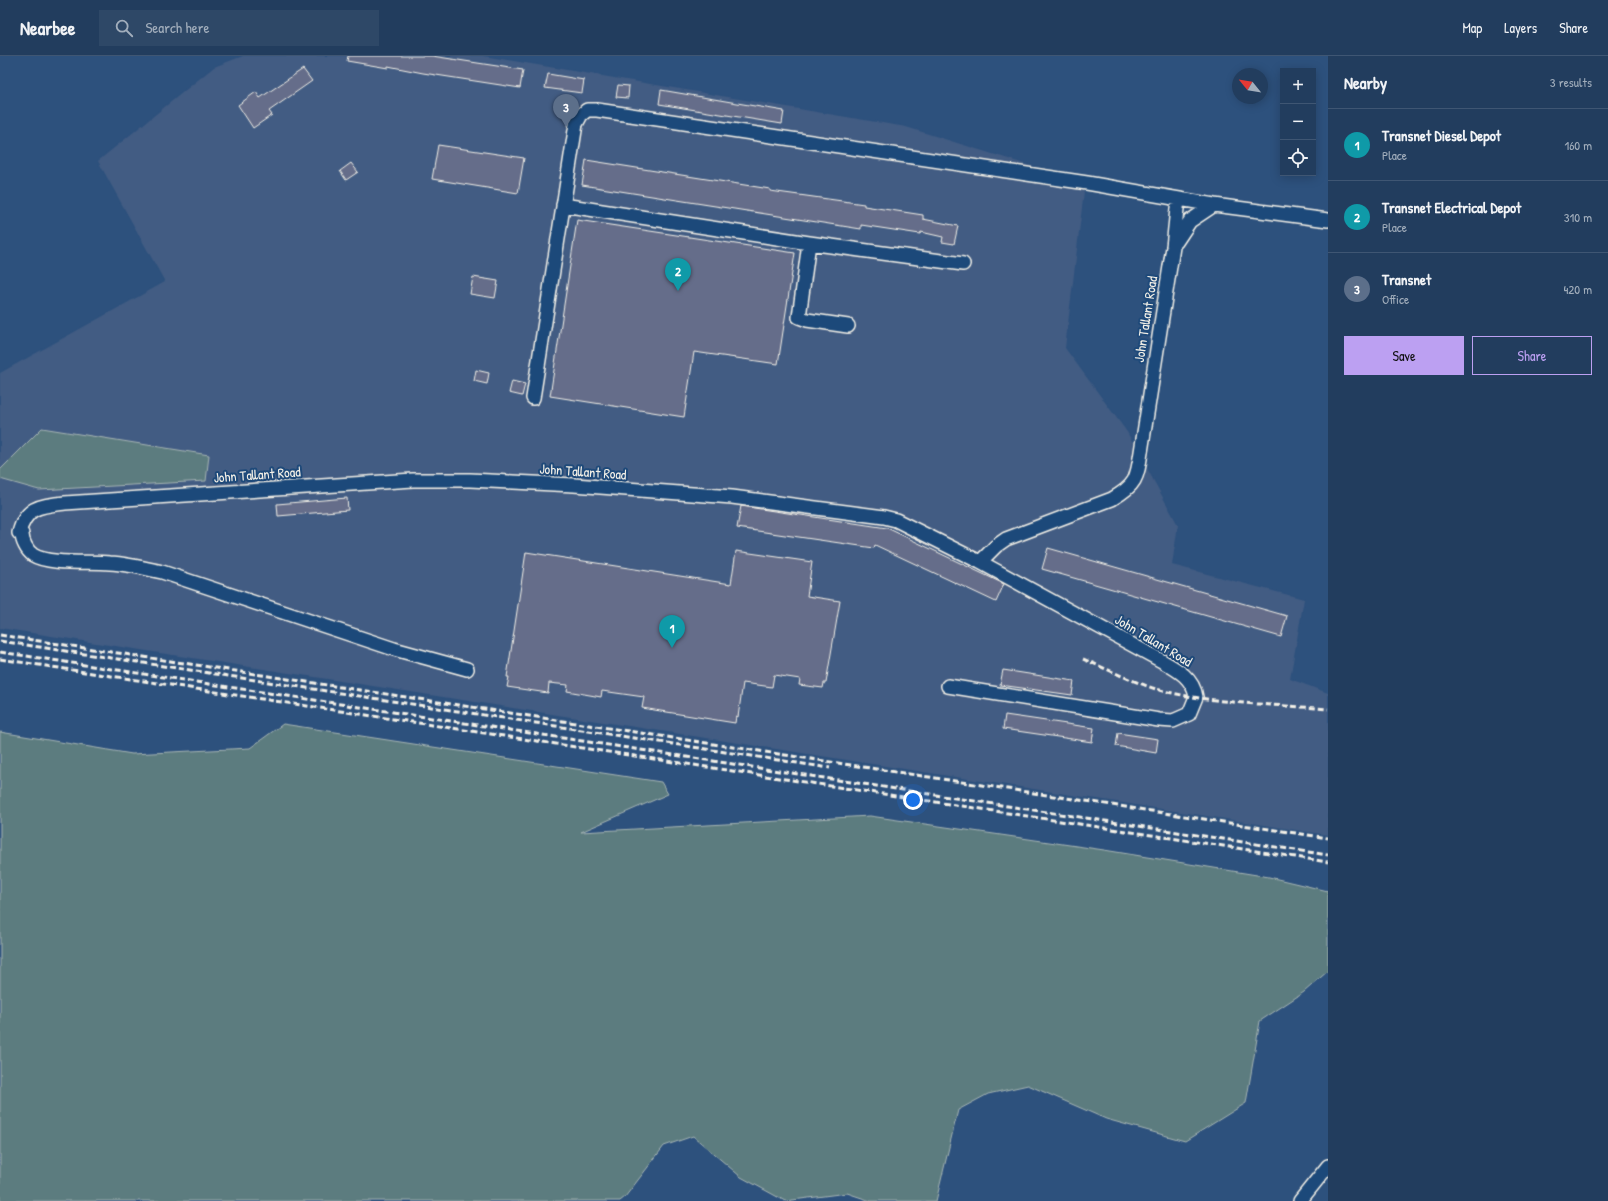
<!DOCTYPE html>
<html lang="en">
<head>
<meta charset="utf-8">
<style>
	:root { --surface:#223d5e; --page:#2e4867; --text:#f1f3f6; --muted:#a2aebc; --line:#3f5673; --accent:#bca0f2 }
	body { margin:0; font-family:"Patrick Hand",sans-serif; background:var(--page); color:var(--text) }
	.controls { position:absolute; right:12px; top:12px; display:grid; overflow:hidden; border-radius:0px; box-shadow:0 2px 10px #0003 }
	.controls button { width:36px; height:36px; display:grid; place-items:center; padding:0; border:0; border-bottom:1px solid var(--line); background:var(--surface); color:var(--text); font:20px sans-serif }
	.compass { position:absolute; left:1232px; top:12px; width:36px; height:36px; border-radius:50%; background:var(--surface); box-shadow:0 2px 10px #0003; rotate:300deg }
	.you { position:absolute; left:913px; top:744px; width:14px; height:14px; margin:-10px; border:3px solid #fff; border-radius:50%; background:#1a73e8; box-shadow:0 0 0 6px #1a73e833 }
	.badge { display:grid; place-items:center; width:26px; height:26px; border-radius:50%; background:var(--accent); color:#fff; font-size:13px; font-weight:700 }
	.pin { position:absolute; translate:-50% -33px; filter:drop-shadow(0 1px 2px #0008) }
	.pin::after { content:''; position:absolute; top:21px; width:14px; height:12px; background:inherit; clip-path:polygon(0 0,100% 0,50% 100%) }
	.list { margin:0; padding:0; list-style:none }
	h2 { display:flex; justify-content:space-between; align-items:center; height:52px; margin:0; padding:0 16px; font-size:17px }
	h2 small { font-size:13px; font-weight:400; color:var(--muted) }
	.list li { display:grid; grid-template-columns:26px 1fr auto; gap:12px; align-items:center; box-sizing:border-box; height:72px; padding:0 16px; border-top:1px solid var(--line) }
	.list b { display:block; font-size:15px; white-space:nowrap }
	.list p { margin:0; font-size:13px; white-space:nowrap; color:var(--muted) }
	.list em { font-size:13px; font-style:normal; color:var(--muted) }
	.actions { display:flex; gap:8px; padding:12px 16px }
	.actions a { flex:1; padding:9px 0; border:1px solid var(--accent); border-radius:0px; text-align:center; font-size:14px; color:var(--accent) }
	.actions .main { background:var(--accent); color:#111 }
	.icon { flex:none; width:22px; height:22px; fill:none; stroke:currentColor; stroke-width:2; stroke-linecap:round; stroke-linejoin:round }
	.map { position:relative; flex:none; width:1328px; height:1145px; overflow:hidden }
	header { display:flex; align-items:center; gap:24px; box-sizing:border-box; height:56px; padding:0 20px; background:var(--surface); border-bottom:1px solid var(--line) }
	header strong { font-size:19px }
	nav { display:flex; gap:22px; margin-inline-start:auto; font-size:14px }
	.search { width:280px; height:36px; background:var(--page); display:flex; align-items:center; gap:10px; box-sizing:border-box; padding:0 14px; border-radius:0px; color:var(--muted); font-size:15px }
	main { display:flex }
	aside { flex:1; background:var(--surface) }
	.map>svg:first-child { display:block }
</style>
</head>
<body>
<header>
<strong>Nearbee</strong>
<div class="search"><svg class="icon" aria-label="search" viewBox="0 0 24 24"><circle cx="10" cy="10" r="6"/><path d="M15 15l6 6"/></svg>Search here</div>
<nav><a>Map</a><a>Layers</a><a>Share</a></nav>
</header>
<main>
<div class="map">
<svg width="1328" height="1145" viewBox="0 0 1328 1145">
	<rect width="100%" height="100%" fill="#2d517d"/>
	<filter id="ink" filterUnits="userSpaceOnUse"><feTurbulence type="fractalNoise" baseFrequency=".025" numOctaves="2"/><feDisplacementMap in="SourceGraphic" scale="8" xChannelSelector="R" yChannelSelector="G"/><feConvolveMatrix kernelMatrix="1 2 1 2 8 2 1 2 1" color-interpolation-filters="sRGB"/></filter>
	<g filter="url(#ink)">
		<path fill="#425c83" d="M243,0H483L906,71L1085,127L1065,292L1127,376L1178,469L1172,509L1304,543L1290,623L1328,637V779L0,572V317L165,226L98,105L214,11Z"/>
		<path fill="#5b7b7f" stroke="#a8b6b4" d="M42,372L209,399L206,425L39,434L0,423V414Z
			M283,668L661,726L668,738L581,776L870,760L1104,794L1269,821L1328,835V915L1304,936L1260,965L1246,1047L1185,1085L1106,1063L1028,1029L988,1038L958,1054L936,1145H871L847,1137L785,1145L741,1121L693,1080L664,1090L625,1141L620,1145H0V676L132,698L250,692Z"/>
		<path fill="#656d8a" stroke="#f4f1e8" d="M348,0H432L523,14L520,32L423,17L388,10V12L347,5Z
			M303,13L312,25L269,55L272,59L253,72L238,49L256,36L260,42Z
			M548,18L584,24L582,37L545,32Z
			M618,29L629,30L628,42L616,41Z
			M661,34L784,55L782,68L659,48Z
			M438,89L524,102L518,137L432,123Z
			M586,104L770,133V135L864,148V150L923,159V163L958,170L954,188L942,186L943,181L921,176L920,178L861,169V173L582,129Z
			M351,107L358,116L346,124L340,115Z
			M577,164L795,197L778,308L694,296L684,361L550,340Z
			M473,221L498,225L495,242L470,238Z
			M476,314L489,317L487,328L474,325Z
			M512,325L525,328L522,340L509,337Z
			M347,442L348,454L278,460L277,448Z
			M741,450L887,472L1004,528L996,546L875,489L874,492L737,472Z
			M1048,492L1287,560L1281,581L1042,513Z
			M736,495L812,506L807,540L840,545L826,627H824L823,632L799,629L800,623L774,619L772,631L743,627L738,661L736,660L735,667L642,652L644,641L602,635L601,641L567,635L568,629L549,627L548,637L507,631L509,621H507L526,496L731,528Z
			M1003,614L1074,625L1072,639L1000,629Z
			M1005,659L1094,672L1092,686L1003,673Z
			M1118,677L1158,683L1156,697L1116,690Z"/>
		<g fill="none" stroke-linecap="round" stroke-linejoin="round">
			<defs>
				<path id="minor" d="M563,149L809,187L963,208
					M1176,186L1190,165L1214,149
					M809,187L799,261L807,264L848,270
					M533,342L576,68L581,59L587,54H597L1087,127L1214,149L1328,164
					M980,506L996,490L1006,483L1112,443C1136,429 1137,423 1141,396L1173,191L1178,143
					M467,613L394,593L162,516C144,512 128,508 110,507C90,505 49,509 33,499C27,495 22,485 22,478L19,477C26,450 40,450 65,447L413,424H470L574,429L732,441L884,461L896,464L980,506L1160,604C1176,613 1193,621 1196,641L1189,658L1173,665L1159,664L948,630
					M1300,1145L1328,1110"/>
			</defs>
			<use href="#minor" stroke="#f4f1e8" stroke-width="16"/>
			<use href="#minor" stroke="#1f4a7a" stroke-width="13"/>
			<path stroke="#f4f1e8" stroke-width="3" stroke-dasharray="6 3" stroke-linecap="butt" d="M0,579L1328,782
				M0,585L830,712
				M0,596L1328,799
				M0,603L1328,806
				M1083,603C1107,613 1131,625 1156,633C1211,648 1271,648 1328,653"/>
		</g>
	</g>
	<g text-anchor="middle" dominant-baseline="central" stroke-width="4" stroke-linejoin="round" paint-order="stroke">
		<g font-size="14" fill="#f4f1e8" stroke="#1f4a7a">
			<text transform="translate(1145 263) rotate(-81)">John Tallant Road</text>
			<text transform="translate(583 415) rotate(4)">John Tallant Road</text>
			<text transform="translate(257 418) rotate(-4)">John Tallant Road</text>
			<text transform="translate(1154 584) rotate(31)">John Tallant Road</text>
		</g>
	</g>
</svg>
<div class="controls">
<button>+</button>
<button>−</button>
<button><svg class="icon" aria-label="locate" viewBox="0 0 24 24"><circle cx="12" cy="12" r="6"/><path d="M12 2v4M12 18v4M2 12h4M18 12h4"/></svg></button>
</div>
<svg class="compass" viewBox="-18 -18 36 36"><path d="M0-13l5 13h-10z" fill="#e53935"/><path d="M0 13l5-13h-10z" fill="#a2aebc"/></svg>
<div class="you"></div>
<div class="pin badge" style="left:672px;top:592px;background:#0f9aa8">1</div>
<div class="pin badge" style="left:678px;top:235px;background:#0f9aa8">2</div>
<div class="pin badge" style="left:566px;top:71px;background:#5c6f8a">3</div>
</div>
<aside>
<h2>Nearby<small>3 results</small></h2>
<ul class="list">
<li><span class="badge" style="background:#0f9aa8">1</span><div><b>Transnet Diesel Depot</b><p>Place</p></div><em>160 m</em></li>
<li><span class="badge" style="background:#0f9aa8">2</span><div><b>Transnet Electrical Depot</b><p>Place</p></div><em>310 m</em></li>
<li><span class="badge" style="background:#5c6f8a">3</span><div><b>Transnet</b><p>Office</p></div><em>420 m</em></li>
</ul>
<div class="actions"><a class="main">Save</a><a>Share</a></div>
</aside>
</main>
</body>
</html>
